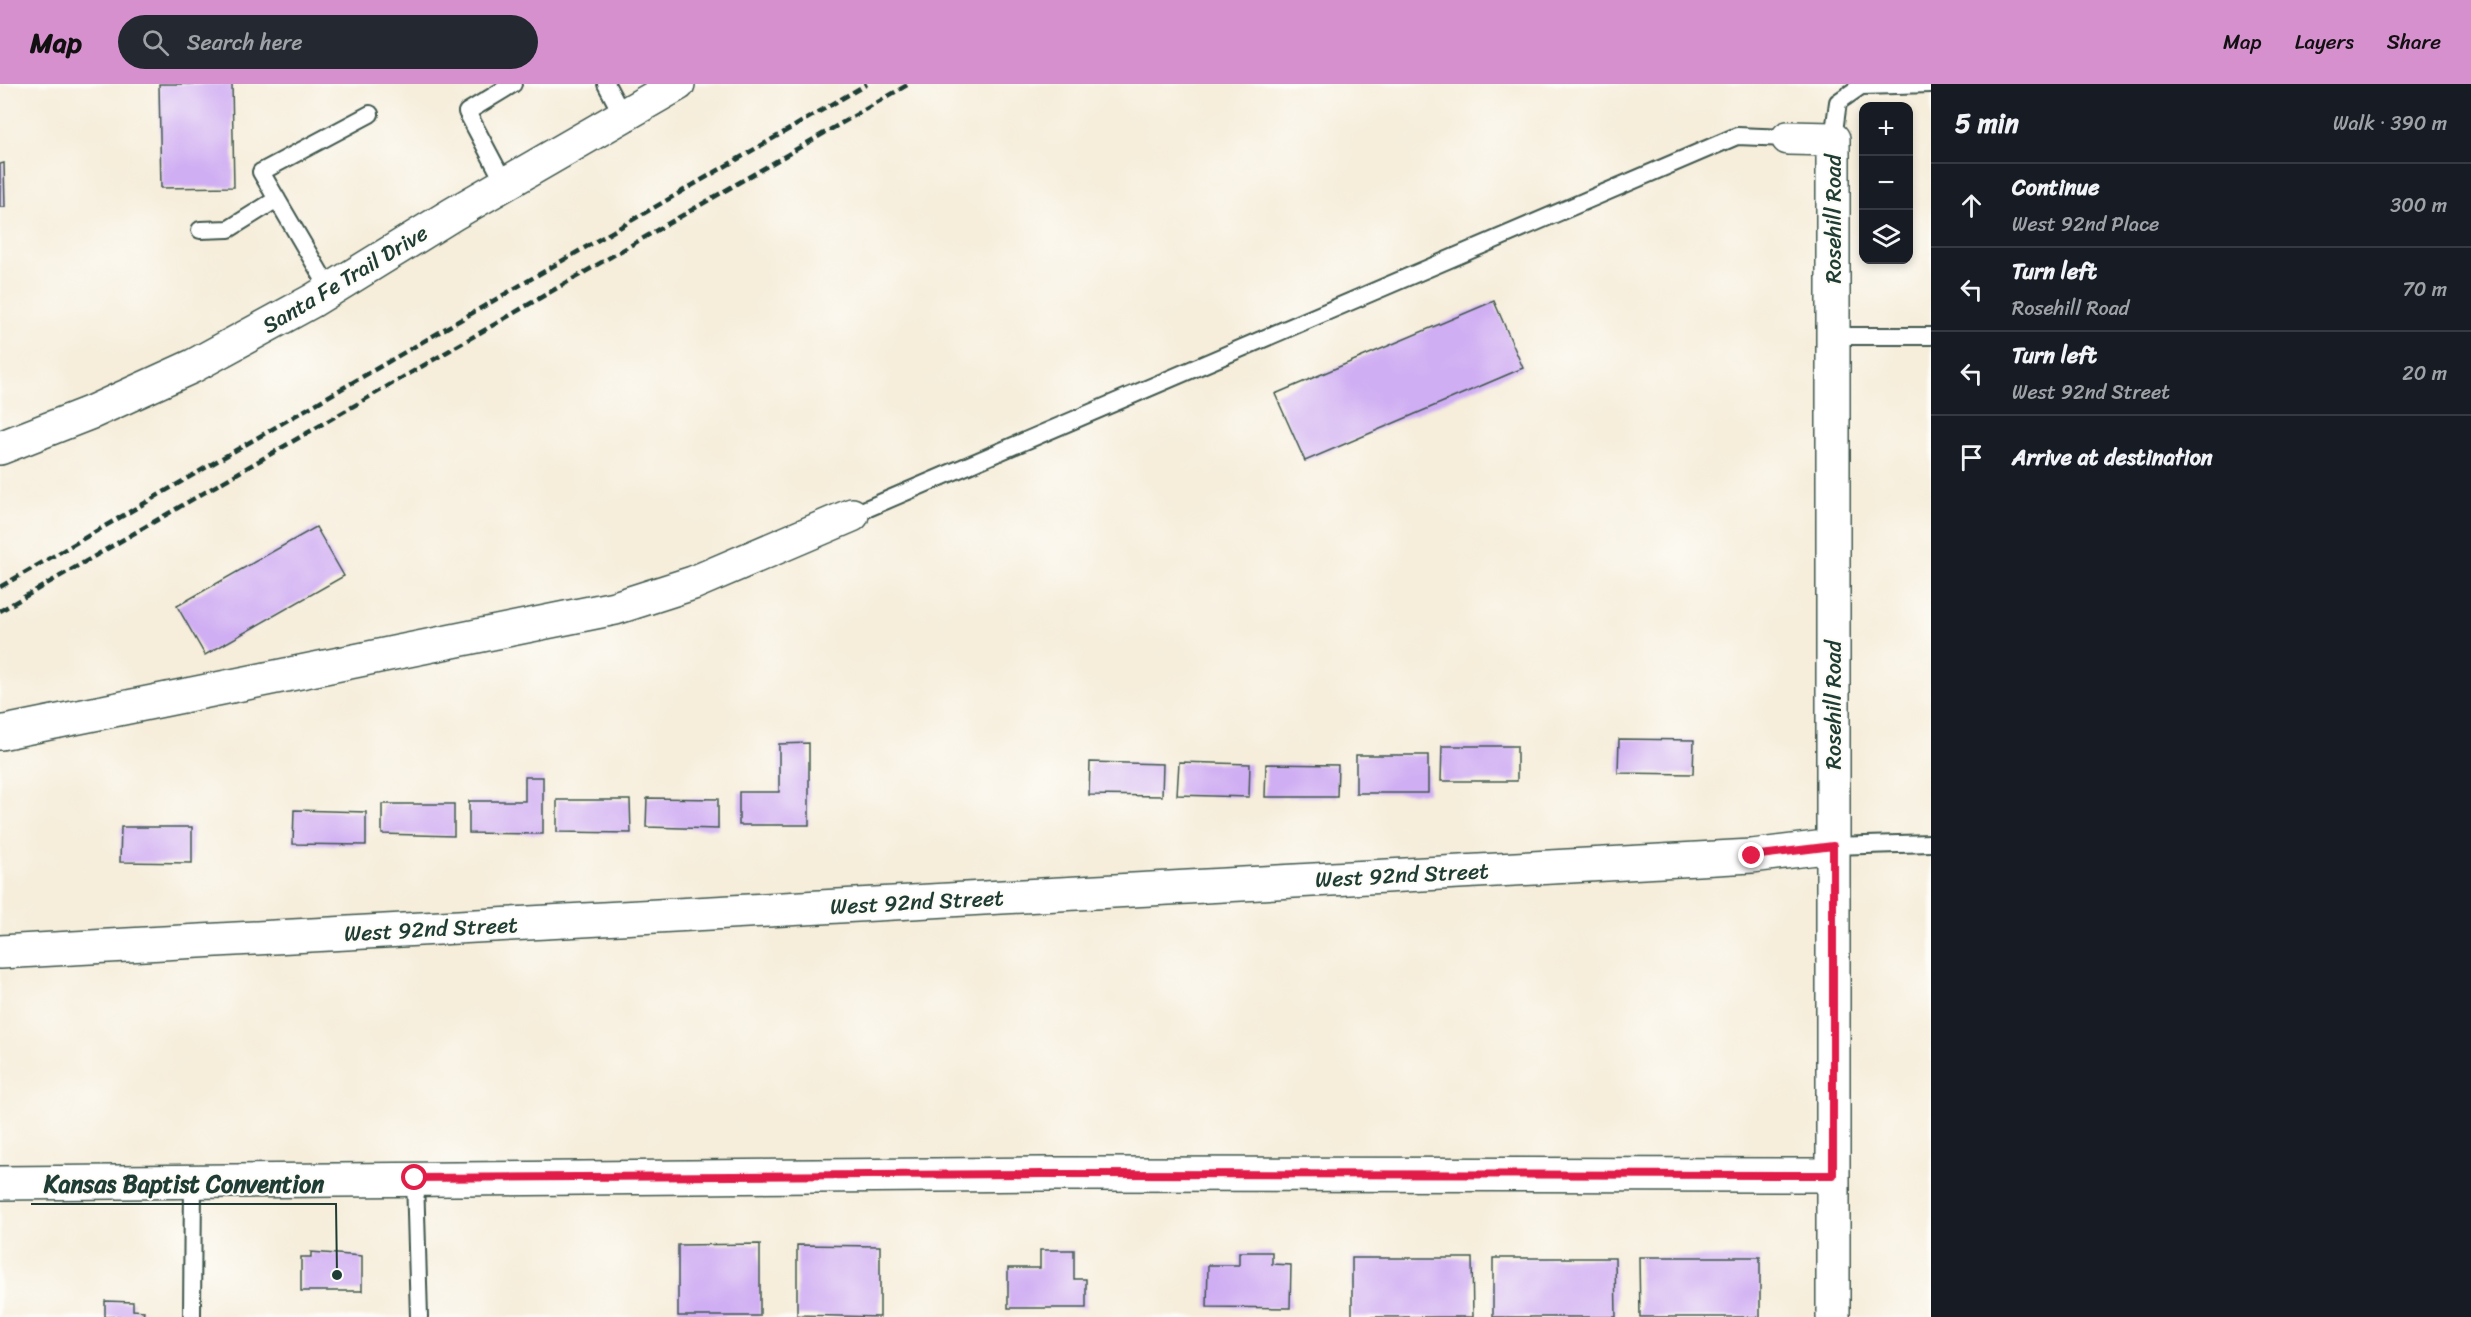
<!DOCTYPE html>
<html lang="en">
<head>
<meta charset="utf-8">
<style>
	:root { --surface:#171b24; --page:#242831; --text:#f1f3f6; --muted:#9ea1a6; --line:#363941; --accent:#d690ce }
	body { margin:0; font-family:Sriracha,sans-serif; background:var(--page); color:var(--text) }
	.controls { position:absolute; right:18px; top:18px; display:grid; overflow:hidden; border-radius:12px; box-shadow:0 3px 9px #0003 }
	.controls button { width:54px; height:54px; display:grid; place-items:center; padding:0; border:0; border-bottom:2px solid var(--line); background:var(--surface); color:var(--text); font:30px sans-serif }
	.stop { position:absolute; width:18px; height:18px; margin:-14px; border:4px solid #e11d48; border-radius:50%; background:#fff }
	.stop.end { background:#e11d48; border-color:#fff; box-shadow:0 2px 6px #0008 }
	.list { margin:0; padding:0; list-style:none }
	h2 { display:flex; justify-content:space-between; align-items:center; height:78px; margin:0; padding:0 24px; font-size:26px }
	h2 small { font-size:20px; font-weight:400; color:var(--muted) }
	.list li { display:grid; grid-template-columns:39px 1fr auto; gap:18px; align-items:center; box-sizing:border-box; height:84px; padding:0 24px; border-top:2px solid var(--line) }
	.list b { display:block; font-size:22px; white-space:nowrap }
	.list p { margin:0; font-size:20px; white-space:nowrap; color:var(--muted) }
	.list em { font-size:20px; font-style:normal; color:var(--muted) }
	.icon { flex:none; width:33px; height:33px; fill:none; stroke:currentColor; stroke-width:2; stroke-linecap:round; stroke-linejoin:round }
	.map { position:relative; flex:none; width:1931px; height:1233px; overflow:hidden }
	header { display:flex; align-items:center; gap:36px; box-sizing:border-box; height:84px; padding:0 30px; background:var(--accent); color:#111 }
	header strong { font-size:28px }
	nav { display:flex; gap:33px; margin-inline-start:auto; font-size:21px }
	.search { width:420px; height:54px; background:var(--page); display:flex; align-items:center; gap:15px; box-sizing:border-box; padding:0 21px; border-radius:33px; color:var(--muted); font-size:22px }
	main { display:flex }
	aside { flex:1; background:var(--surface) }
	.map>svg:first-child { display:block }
</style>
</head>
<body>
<header>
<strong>Map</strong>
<div class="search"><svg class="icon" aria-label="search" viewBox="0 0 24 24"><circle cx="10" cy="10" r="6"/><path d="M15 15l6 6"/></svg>Search here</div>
<nav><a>Map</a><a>Layers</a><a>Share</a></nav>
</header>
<main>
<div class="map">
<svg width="1931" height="1233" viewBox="0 0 1931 1233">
	<rect width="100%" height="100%" fill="#fdfcf7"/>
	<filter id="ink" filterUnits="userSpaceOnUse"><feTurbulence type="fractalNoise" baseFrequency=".0167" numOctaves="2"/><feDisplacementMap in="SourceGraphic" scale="12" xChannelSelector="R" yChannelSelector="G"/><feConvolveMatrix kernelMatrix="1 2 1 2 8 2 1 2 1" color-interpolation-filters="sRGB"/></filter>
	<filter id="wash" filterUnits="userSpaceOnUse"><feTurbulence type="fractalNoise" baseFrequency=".008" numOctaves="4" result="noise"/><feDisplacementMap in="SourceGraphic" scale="24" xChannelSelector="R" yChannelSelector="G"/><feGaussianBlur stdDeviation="1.35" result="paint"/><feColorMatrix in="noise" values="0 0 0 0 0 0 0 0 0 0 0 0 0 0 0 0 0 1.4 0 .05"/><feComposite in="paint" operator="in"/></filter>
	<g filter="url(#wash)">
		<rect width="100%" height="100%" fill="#f6edda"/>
		<g id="blocks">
			<path fill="#d0aef3" d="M159,0H232L234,103L161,104Z
				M4,79L5,123H0V80Z
				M1494,217L1523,284L1305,377L1275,310Z
				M316,443L344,492L205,571L177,522Z
				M1619,655L1694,656L1693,690L1618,689Z
				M809,659V741H739V708H779V660Z
				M1442,662H1517V697H1441Z
				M1356,671H1428V709H1356Z
				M1090,678L1163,680L1162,712L1089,711Z
				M1179,678L1250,680L1249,713L1177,711Z
				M1266,680L1338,681L1337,713H1265Z
				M525,693H543V750L469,749V717H525Z
				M647,714L718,715V745L646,743Z
				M557,716H630L631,749L557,748Z
				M382,720H454V752L382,750Z
				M294,726L366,728V761L293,760Z
				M121,743H192V779L120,778Z
				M760,1160V1232H678V1161Z
				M797,1161L880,1162V1233L797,1231Z
				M1040,1166H1074V1195H1086V1224H1008V1184H1040Z
				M311,1168L362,1172V1207H301V1173H311Z
				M1239,1168H1272V1180L1291,1181L1290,1224L1207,1223L1208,1181H1239Z
				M1639,1173H1760V1233H1640Z
				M1352,1174H1472L1473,1233H1352Z
				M1493,1174H1615L1616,1233H1493Z
				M105,1217L133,1218V1226L144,1227L143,1233H105Z"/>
		</g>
	</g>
	<g filter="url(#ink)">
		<use href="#blocks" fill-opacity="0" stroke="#3f574d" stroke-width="1.5"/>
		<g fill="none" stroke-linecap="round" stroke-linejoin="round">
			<defs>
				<path id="service" d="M606,0L623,32
					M1833,55L1838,18L1861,2L1931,0
					M505,100L467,28L513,0
					M200,146L229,145L277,115
					M330,206L261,88L370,30
					M1833,252H1931
					M852,431L1737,52L1788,54
					M1833,762L1931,759
					M415,1094L419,1233
					M192,1233L193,1096"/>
				<path id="minor" d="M1788,54L1833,55V1233
					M0,649L615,524L693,499L852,431
					M0,868L1752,772L1833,762
					M0,1099L1044,1090L1833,1091"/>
				<path id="secondary" d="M0,364L92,328L193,282L312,217L453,130L678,0"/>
			</defs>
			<use href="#service" stroke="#3f574d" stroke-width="20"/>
			<use href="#minor" stroke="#3f574d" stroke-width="36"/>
			<use href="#secondary" stroke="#3f574d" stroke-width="36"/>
			<use href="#service" stroke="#fff" stroke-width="16"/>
			<use href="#minor" stroke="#fff" stroke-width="33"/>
			<use href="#secondary" stroke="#fff" stroke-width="33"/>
			<path stroke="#1f3d34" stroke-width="4.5" stroke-dasharray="9 4.5" stroke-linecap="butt" d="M0,503L867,0
				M0,527L909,0"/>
		</g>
	</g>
	<g fill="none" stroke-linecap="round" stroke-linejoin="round" filter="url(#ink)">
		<path stroke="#e11d48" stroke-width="8" d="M415,1094L1044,1090L1833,1091V762L1752,772"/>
	</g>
	<g text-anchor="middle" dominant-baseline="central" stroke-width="4.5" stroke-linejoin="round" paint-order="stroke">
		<g font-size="22" fill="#1f3d34" stroke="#fdfcf7">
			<text transform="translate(1833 135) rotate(-90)">Rosehill Road</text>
			<text transform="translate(345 195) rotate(-31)">Santa Fe Trail Drive</text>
			<text transform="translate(1833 621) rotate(-90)">Rosehill Road</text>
			<text transform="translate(1402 791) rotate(-3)">West 92nd Street</text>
			<text transform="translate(917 818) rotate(-3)">West 92nd Street</text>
			<text transform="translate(431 845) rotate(-3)">West 92nd Street</text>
		</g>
	</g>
	<path fill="none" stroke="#1f3d34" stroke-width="2" d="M337 1191L336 1120H31"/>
	<circle fill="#1f3d34" stroke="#fdfcf7" stroke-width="2" cx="337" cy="1191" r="6"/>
	<g font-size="24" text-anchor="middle" font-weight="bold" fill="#1f3d34" stroke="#fdfcf7" stroke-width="4.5" stroke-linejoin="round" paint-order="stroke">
		<text x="184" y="1108">Kansas Baptist Convention</text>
	</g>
</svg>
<div class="controls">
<button>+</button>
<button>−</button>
<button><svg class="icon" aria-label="layers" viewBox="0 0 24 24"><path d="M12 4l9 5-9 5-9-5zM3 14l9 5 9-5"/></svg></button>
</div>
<div class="stop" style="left:415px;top:1094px"></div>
<div class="stop end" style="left:1752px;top:772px"></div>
</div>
<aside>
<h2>5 min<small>Walk · 390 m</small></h2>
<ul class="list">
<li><svg class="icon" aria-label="ahead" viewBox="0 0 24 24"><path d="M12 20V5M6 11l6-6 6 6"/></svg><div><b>Continue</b><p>West 92nd Place</p></div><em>300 m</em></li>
<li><svg class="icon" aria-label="left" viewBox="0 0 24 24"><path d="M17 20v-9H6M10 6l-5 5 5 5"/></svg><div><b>Turn left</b><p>Rosehill Road</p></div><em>70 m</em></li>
<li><svg class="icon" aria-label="left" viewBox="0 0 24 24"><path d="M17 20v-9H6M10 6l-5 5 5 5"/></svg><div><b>Turn left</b><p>West 92nd Street</p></div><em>20 m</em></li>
<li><svg class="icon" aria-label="arrive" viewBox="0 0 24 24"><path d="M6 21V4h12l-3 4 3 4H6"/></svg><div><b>Arrive at destination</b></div></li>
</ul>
</aside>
</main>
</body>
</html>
